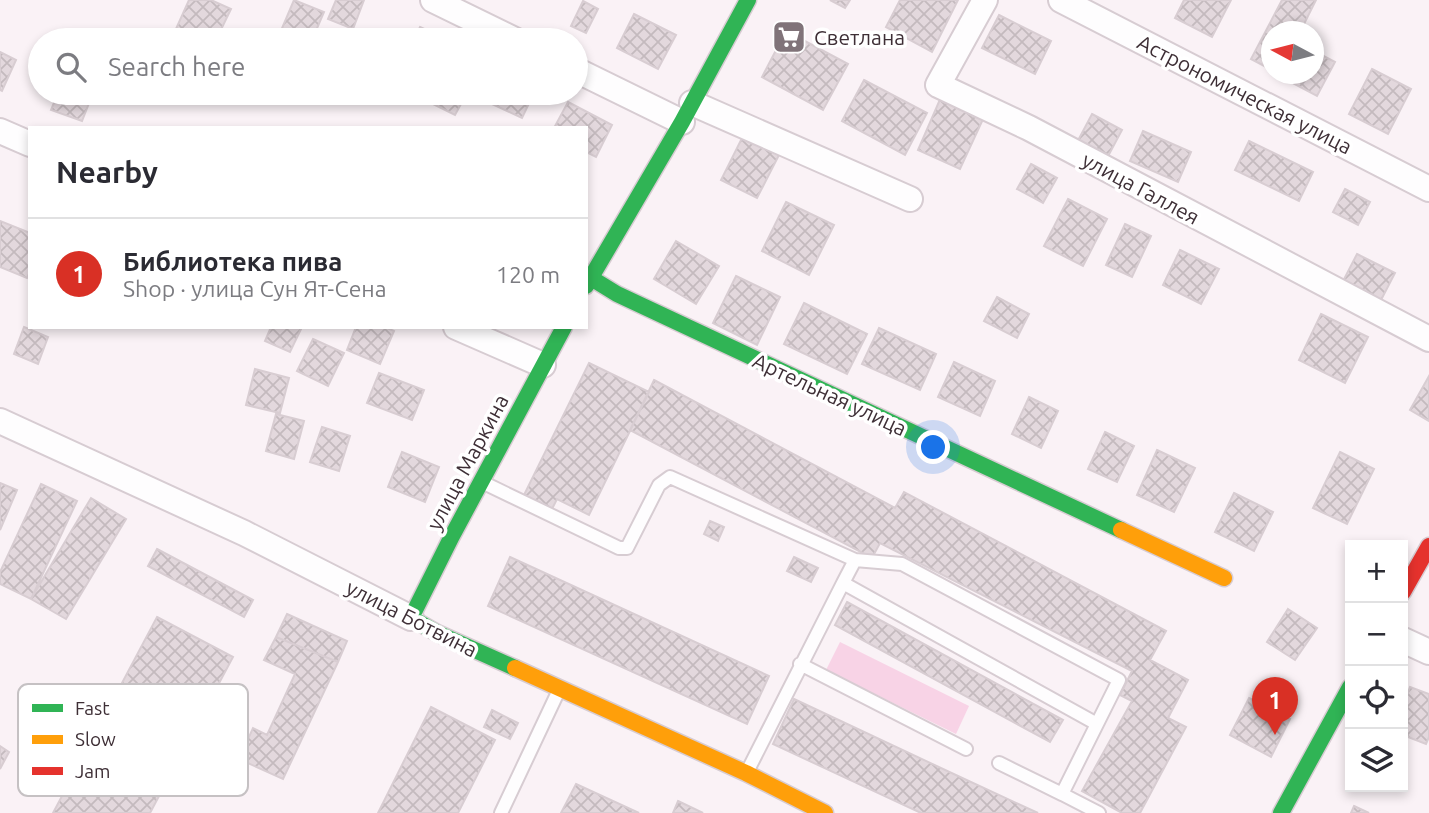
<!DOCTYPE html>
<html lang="en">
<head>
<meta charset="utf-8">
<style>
	:root { --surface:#fff; --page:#f7f7f7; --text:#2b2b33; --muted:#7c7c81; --line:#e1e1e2; --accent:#d93025 }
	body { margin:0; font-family:Ubuntu,sans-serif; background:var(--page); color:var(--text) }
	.controls { position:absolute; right:21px; bottom:21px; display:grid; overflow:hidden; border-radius:0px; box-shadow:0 4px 10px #0003 }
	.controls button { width:63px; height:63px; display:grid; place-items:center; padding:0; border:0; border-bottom:2px solid var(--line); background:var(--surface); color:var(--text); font:35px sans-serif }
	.compass { position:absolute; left:1261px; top:21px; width:63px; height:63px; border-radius:50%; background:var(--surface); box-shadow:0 4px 10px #0003; rotate:277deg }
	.you { position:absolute; left:934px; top:448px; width:24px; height:24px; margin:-18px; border:5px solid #fff; border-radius:50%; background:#1a73e8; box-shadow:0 0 0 10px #1a73e833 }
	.badge { display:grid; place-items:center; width:46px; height:46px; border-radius:50%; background:var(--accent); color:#fff; font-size:23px; font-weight:700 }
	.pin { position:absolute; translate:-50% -58px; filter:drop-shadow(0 2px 4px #0008) }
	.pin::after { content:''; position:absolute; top:37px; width:24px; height:21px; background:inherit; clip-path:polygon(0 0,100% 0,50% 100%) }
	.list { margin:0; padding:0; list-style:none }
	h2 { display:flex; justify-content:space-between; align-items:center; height:91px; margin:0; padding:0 28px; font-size:30px }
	h2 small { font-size:23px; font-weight:400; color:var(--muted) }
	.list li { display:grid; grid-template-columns:46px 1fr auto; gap:21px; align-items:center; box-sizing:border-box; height:112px; padding:0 28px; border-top:2px solid var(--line) }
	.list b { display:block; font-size:26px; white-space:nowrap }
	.list p { margin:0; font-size:23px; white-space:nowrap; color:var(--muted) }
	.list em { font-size:23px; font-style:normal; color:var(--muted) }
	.icon { flex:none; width:38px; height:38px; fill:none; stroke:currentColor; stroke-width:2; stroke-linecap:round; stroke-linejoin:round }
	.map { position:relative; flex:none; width:1429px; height:813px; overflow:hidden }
	.search { position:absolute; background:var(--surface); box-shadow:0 4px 10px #0003; left:28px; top:28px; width:560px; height:77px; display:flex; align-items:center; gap:18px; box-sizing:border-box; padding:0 24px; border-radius:38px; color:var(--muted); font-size:26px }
	.panel { position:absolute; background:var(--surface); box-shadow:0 4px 10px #0003; left:28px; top:126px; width:560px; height:203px; border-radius:0px }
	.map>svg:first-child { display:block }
</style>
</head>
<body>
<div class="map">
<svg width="1429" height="813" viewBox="0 0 1429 813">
	<defs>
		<pattern id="building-cross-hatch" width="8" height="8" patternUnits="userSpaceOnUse" patternTransform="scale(1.75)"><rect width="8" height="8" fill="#e3d8dd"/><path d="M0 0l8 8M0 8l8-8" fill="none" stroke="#c4babe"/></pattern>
	</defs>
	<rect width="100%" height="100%" fill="#faf2f6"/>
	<path fill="#f8d3e6" d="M840,642L969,706L956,734L826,670Z"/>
	<path fill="url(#building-cross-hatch)" stroke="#d8cdd2" stroke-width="2" d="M189,0H211L231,9L216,40H171Z
		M294,0L324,12L312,40H297L280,33Z
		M336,0H364L353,29L328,19Z
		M830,0H850L845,8Z
		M900,0H958L932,52L886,27Z
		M1184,0H1231L1212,37L1175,18Z
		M1282,0H1316L1300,32H1272V70L1251,59Z
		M583,1L598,9L586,33L571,26Z
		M634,14L676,35L658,69L617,48Z
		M999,15L1051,41L1035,74L982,48Z
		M420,27L448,40H414Z
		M786,31L848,64L823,110L762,77Z
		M1314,51L1335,62L1317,96L1289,81L1293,74H1314Z
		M0,52L16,60L2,91L0,90Z
		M1372,69L1411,89L1388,134L1349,114Z
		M864,80L927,113L905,155L842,121Z
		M58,93H93L82,121L51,110Z
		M429,93H467L455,115L425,100Z
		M479,93H534L522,118L477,97Z
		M941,97L984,117L960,169L918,150Z
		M568,102L612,125L596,157L586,152V128H554Z
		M1092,114L1122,130L1105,162L1075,146Z
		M1143,131L1191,152L1178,182L1130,161Z
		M743,136L779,155L757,198L721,180Z
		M1249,141L1313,172L1299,201L1235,170Z
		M1031,164L1057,178L1043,203L1017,189Z
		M1345,189L1370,202L1358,225L1333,212Z
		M1068,199L1107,219L1083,266L1044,246Z
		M786,202L834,225L809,275L762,251Z
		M0,221L30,233V272L27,278L0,267Z
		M1125,224L1151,236L1132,277L1106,265Z
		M676,241L719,266L696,304L654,279Z
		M1180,250L1219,269L1201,304L1163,285Z
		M1357,254L1395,273L1379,304L1341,285Z
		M736,276L780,297L757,345L713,323Z
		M997,297L1029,314L1017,338L984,321Z
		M804,303L867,334L847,374L784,344Z
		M1321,314L1368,337L1345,383L1299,360Z
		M24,327L48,337L38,364L14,354Z
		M271,327H302L290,352L265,341Z
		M356,327H385L394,331L380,364L347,350Z
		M879,328L936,354L920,390L862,364Z
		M313,339L344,353L328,386L297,371Z
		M954,362L995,381L980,416L938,397Z
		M589,363L649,392L589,515L557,499L551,511L523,497Z
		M255,369L289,378L280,413L246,405Z
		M379,373L424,390L412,420L367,403Z
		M1429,376V421L1410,410Z
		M654,380L895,508L904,492L1166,631L1150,660L1188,680L1168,718L1186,727L1140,813H1122L1082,791L1132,701L1120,695L1132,671L880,543L872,558L630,430Z
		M1029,397L1058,411L1041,448L1012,434Z
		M276,414L304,421L294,459L266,451Z
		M322,427L350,436L339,471L310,462Z
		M1105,432L1134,446L1117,482L1088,469Z
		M1157,450L1195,468L1174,512L1137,495Z
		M402,452L439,467L425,502L388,487Z
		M1340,452L1374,469L1347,524L1313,508Z
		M0,483L17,490L0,530Z
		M41,484L77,501L31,599L0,584V572Z
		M1234,493L1273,512L1254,551L1215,532Z
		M91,498L126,519L66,619L31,599Z
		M710,521L724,527L718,541L704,534Z
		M157,549L253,600L244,617L148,566Z
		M510,557L769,676L747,724L488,606Z
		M794,557L818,568L811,582L787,571Z
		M847,602L1063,720L1050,742L835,625Z
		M1288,609L1317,628L1295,660L1267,642Z
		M287,614L347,641L338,662L276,637Z
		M157,617L233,657L150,813H53Z
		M276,637L338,662L283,779L239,759L253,728L267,735L295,674L264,660Z
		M1410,687L1429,694V737L1426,744L1403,735V707Z
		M1249,698L1290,719L1271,757L1230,735Z
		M794,699L958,776L1038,813H921L773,744Z
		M431,707L495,740L458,813H378Z
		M492,710L518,723L510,739L484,727Z
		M0,746L9,752L0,769Z
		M576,784L639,813H561Z
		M678,801L703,813H673Z
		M1354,806L1369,813H1351Z"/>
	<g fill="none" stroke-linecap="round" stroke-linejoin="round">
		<defs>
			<path id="lane" d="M484,483L619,548H627L659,485L670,477L855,560L843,583L1097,724L1062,794L1099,813
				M855,560L902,564L1119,680L1097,724
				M800,664L966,749
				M999,763L1062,794
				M748,770L843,583
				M501,813L559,690"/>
			<path id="street" d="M433,0L515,40
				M985,0L938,85L1029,128L1429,339
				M1061,0L1429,189
				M576,70L682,122
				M692,103L910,199
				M0,131L30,144
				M456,327L543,365
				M0,421L244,533L411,618
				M1403,640L1429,652"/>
			<path id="fast" d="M591,278L617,294L1121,530
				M586,286L682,122L748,0
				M515,668L437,633L411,618L452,536L564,327
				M1281,813L1350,687"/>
			<path id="slow" d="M1121,530L1224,578
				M515,668L746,773L825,813"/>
			<path id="jam" d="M1403,592L1429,546"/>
		</defs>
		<use href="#lane" stroke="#d7ccd2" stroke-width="16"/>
		<use href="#street" stroke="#d7ccd2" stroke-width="28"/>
		<use href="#fast" stroke="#d7ccd2" stroke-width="19"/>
		<use href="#slow" stroke="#d7ccd2" stroke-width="19"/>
		<use href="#jam" stroke="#d7ccd2" stroke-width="19"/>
		<use href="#lane" stroke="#fefdfe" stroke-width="12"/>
		<use href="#street" stroke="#fefdfe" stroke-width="24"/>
		<use href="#fast" stroke="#30b455" stroke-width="16"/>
		<use href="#slow" stroke="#ff9f0a" stroke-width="16"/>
		<use href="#jam" stroke="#e5322d" stroke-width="16"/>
	</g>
	<defs>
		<symbol id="supermarket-square" viewBox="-11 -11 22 22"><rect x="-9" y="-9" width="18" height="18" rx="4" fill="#807379" stroke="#fff"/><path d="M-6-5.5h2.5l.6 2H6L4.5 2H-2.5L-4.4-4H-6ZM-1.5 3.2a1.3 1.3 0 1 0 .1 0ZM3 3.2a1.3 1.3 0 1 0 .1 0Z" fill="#fff"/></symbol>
	</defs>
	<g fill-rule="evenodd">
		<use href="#supermarket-square" x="770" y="18" width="38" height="38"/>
	</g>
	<g text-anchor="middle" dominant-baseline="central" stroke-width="7" stroke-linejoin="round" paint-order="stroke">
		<g font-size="21" fill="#3e2f36" stroke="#fff" text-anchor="start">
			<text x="814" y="37">Светлана</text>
		</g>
		<g font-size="21" fill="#3e2f36" stroke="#fff">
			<text transform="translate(1245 94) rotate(27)">Астрономическая улица</text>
			<text transform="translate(1141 188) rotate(28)">улица Галлея</text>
			<text transform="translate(830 394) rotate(25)">Артельная улица</text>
			<text transform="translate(467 462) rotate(-62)">улица Маркина</text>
			<text transform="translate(412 618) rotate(27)">улица Ботвина</text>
		</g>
	</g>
	<rect x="18" y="684" width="230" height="112" rx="10" fill="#fff" stroke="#c5c1c3" stroke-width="2"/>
	<rect x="32" y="704" width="31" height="8" fill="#30b455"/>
	<rect x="32" y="735" width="31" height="9" fill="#ff9f0a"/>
	<rect x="32" y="767" width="31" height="8" fill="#e5322d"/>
	<g font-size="19" fill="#3e2f36">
		<text x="75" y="715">Fast</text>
		<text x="75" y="746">Slow</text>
		<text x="75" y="778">Jam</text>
	</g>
</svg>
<div class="controls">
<button>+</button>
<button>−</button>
<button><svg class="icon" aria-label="locate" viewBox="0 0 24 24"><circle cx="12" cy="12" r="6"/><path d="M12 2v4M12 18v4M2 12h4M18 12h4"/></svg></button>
<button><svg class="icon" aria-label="layers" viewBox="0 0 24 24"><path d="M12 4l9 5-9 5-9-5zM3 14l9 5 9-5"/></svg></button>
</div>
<svg class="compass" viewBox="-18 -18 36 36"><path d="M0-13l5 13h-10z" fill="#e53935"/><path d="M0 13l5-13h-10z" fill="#7c7c81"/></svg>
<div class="you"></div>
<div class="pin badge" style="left:1275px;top:735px">1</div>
<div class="search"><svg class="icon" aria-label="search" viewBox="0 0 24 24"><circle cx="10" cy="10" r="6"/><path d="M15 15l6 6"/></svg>Search here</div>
<section class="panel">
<h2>Nearby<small></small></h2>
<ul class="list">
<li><span class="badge">1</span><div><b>Библиотека пива</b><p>Shop · улица Сун Ят-Сена</p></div><em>120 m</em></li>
</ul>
</section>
</div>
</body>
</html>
